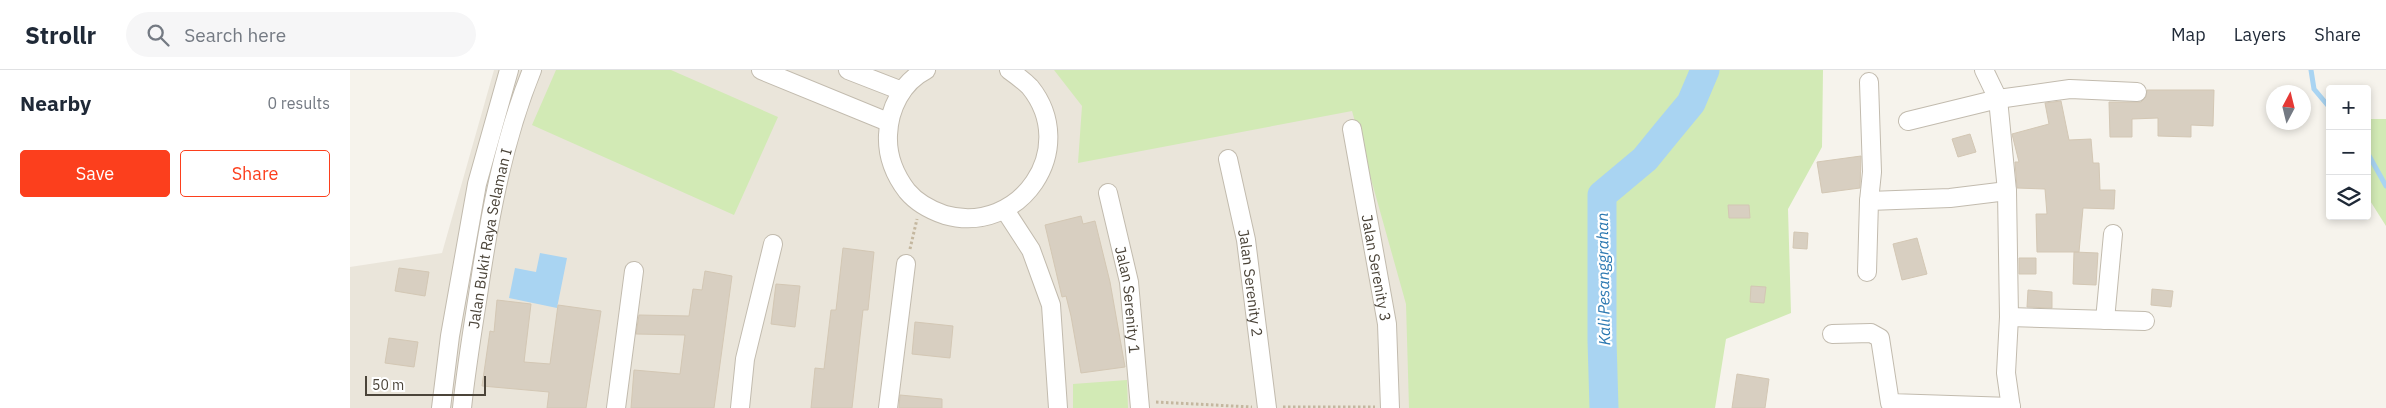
<!DOCTYPE html>
<html lang="en">
<head>
<meta charset="utf-8">
<style>
	:root { --surface:#fff; --page:#f6f6f7; --text:#1f2937; --muted:#747a83; --line:#e0e1e3; --accent:#fc3f1d }
	body { margin:0; font-family:"IBM Plex Sans",sans-serif; background:var(--page); color:var(--text) }
	.controls { position:absolute; right:15px; top:15px; display:grid; overflow:hidden; border-radius:5px; box-shadow:0 2px 8px #0003 }
	.controls button { width:45px; height:45px; display:grid; place-items:center; padding:0; border:0; border-bottom:1px solid var(--line); background:var(--surface); color:var(--text); font:25px sans-serif }
	.compass { position:absolute; left:1916px; top:15px; width:45px; height:45px; border-radius:50%; background:var(--surface); box-shadow:0 2px 8px #0003; rotate:7deg }
	.scale { position:absolute; left:15px; bottom:12px; width:121px; box-sizing:border-box; padding-left:5px; border:2px solid #4b4439; border-top:0; font-size:14px; line-height:18px; white-space:nowrap; color:#4b4439; -webkit-text-stroke:4px #fff; paint-order:stroke }
	.list { margin:0; padding:0; list-style:none }
	h2 { display:flex; justify-content:space-between; align-items:center; height:65px; margin:0; padding:0 20px; font-size:21px }
	h2 small { font-size:16px; font-weight:400; color:var(--muted) }
	.actions { display:flex; gap:10px; padding:15px 20px }
	.actions a { flex:1; padding:11px 0; border:1px solid var(--accent); border-radius:5px; text-align:center; font-size:18px; color:var(--accent) }
	.actions .main { background:var(--accent); color:#fff }
	.icon { flex:none; width:28px; height:28px; fill:none; stroke:currentColor; stroke-width:2; stroke-linecap:round; stroke-linejoin:round }
	.map { position:relative; flex:none; width:2036px; height:338px; overflow:hidden }
	header { display:flex; align-items:center; gap:30px; box-sizing:border-box; height:70px; padding:0 25px; background:var(--surface); border-bottom:1px solid var(--line) }
	header strong { font-size:24px }
	nav { display:flex; gap:28px; margin-inline-start:auto; font-size:18px }
	.search { width:350px; height:45px; background:var(--page); display:flex; align-items:center; gap:12px; box-sizing:border-box; padding:0 18px; border-radius:28px; color:var(--muted); font-size:19px }
	main { display:flex }
	aside { flex:1; background:var(--surface) }
	.map>svg:first-child { display:block }
</style>
</head>
<body>
<header>
<strong>Strollr</strong>
<div class="search"><svg class="icon" aria-label="search" viewBox="0 0 24 24"><circle cx="10" cy="10" r="6"/><path d="M15 15l6 6"/></svg>Search here</div>
<nav><a>Map</a><a>Layers</a><a>Share</a></nav>
</header>
<main>
<aside>
<h2>Nearby<small>0 results</small></h2>
<ul class="list">
</ul>
<div class="actions"><a class="main">Save</a><a>Share</a></div>
</aside>
<div class="map">
<svg width="2036" height="338" viewBox="0 0 2036 338">
	<rect width="100%" height="100%" fill="#f6f3ec"/>
	<path fill="#eae5da" d="M144,0H1052L1131,338H0V197L92,183Z"/>
	<path fill="#d2eab5" d="M206,0H321L428,47L384,145L182,55Z
		M704,0H1473L1472,77L1438,139L1441,243L1376,269L1365,338H1059L1056,234L1002,41L728,93L732,36Z
		M2017,49H2036V156L2017,126Z
		M777,310L778,338H723V314Z"/>
	<path fill="#a9d4f2" d="M190,183L217,188L207,238L159,228L165,198L186,202Z"/>
	<g fill="none" stroke-linecap="round" stroke-linejoin="round">
		<path stroke="#a9d4f2" stroke-width="5" d="M1961,0L1964,19L1980,38
			M2017,82L2036,116"/>
		<path stroke="#a9d4f2" stroke-width="29" d="M1254,338L1252,270V125L1295,89L1317,62L1341,33L1355,0"/>
	</g>
	<path fill="#d8cfc1" stroke="#d3c7b4" d="M1797,20H1864L1863,56L1841,55V67L1808,66V48L1782,49V67H1760L1759,32H1791L1796,27Z
		M1711,31L1719,70L1741,69L1743,93H1749L1750,120H1765L1764,139L1733,138L1729,182H1687L1686,144H1697L1695,119L1667,118L1665,92H1669L1662,64L1699,54L1695,33Z
		M1620,64L1626,82L1608,87L1602,69Z
		M1511,86L1510,118L1472,123L1467,92Z
		M1378,135H1399L1400,148H1379Z
		M731,146L733,154L745,151L760,212L775,297L731,303L721,246L716,226L712,227L695,155Z
		M1444,162L1458,163L1457,179L1443,178Z
		M1567,168L1577,204L1552,210L1543,174Z
		M493,178L524,182L518,240H513L502,338H461L465,298L474,299L481,240H486Z
		M1724,182L1748,183L1746,215L1723,214Z
		M1669,188H1686V204H1669Z
		M49,198L79,202L75,226L45,221Z
		M355,201L382,206L364,338H281L284,300L330,304L335,265L286,264L289,245L339,246L343,219L352,220Z
		M426,214L450,216L445,257L421,254Z
		M1401,216L1416,217L1414,233L1400,232Z
		M1802,219L1823,221L1821,237L1801,235Z
		M1678,220L1702,222V238L1677,237Z
		M147,230L181,234L174,292L200,294L208,235L251,241L236,338H197L199,322L132,316L140,261L144,262Z
		M565,252L603,256L600,288L562,284Z
		M39,268L68,272L64,297L35,293Z
		M1387,304L1419,309L1415,338H1382Z
		M550,325L592,329V338H549Z"/>
	<g fill="none" stroke-linecap="round" stroke-linejoin="round">
		<defs>
			<g id="street">
				<path d="M411,0L538,52"/>
				<path d="M498,0L552,21"/>
				<path d="M576,0C552,12 539,39 538,65C537,87 544,104 557,121C567,133 580,140 595,145C670,166 730,79 680,17C674,11 666,5 659,0"/>
				<path d="M1634,0L1648,29L1657,121L1659,247L1656,303L1661,338"/>
				<path d="M1519,12L1522,102L1519,131"/>
				<path d="M1558,51L1648,29L1720,19L1787,22"/>
				<path id="s1" d="M1002,59L1037,254L1040,338"/>
				<path id="s2" d="M878,89L896,170L917,338"/>
				<path id="s3" d="M758,123L779,212L790,338"/>
				<path d="M655,140L681,180L701,235L708,338"/>
				<path d="M1517,202L1519,131L1600,128L1657,121"/>
				<path d="M1659,247L1795,251"/>
				<path d="M1755,250L1763,164"/>
				<path d="M1482,264L1521,263L1530,268L1540,333L1661,337"/>
				<path d="M91,338L100,266L127,114L159,0"/>
				<path id="s4" d="M112,338C116,300 122,263 128,225C139,149 153,71 182,0"/>
				<path d="M266,338L284,201"/>
				<path d="M390,338L395,289L423,174"/>
				<path d="M538,338L556,194"/>
			</g>
		</defs>
		<use href="#street" stroke="#c2bbae" stroke-width="20"/>
		<path stroke="#c4b79f" stroke-width="3" stroke-dasharray="2.5 2.5" stroke-linecap="butt" d="M560,179L567,149
			M806,332L902,337
			M933,337H1025"/>
		<use href="#street" stroke="#fff" stroke-width="18"/>
	</g>
	<g text-anchor="middle" dominant-baseline="central" stroke-width="4.5" stroke-linejoin="round" paint-order="stroke">
		<g font-size="15" fill="#4b4439" stroke="#fff">
			<text stroke="none"><textPath href="#s4" startOffset="172">Jalan Bukit Raya Selaman I</textPath></text>
			<text stroke="none"><textPath href="#s1" startOffset="141">Jalan Serenity 3</textPath></text>
			<text stroke="none"><textPath href="#s2" startOffset="126">Jalan Serenity 2</textPath></text>
			<text stroke="none"><textPath href="#s3" startOffset="109">Jalan Serenity 1</textPath></text>
		</g>
		<g font-size="16" font-style="italic" fill="#2e7ab2" stroke="#fff">
			<text transform="translate(1253 209) rotate(-91)">Kali Pesanggrahan</text>
		</g>
	</g>
</svg>
<div class="controls">
<button>+</button>
<button>−</button>
<button><svg class="icon" aria-label="layers" viewBox="0 0 24 24"><path d="M12 4l9 5-9 5-9-5zM3 14l9 5 9-5"/></svg></button>
</div>
<svg class="compass" viewBox="-18 -18 36 36"><path d="M0-13l5 13h-10z" fill="#e53935"/><path d="M0 13l5-13h-10z" fill="#747a83"/></svg>
<div class="scale">50 m</div>
</div>
</main>
</body>
</html>
